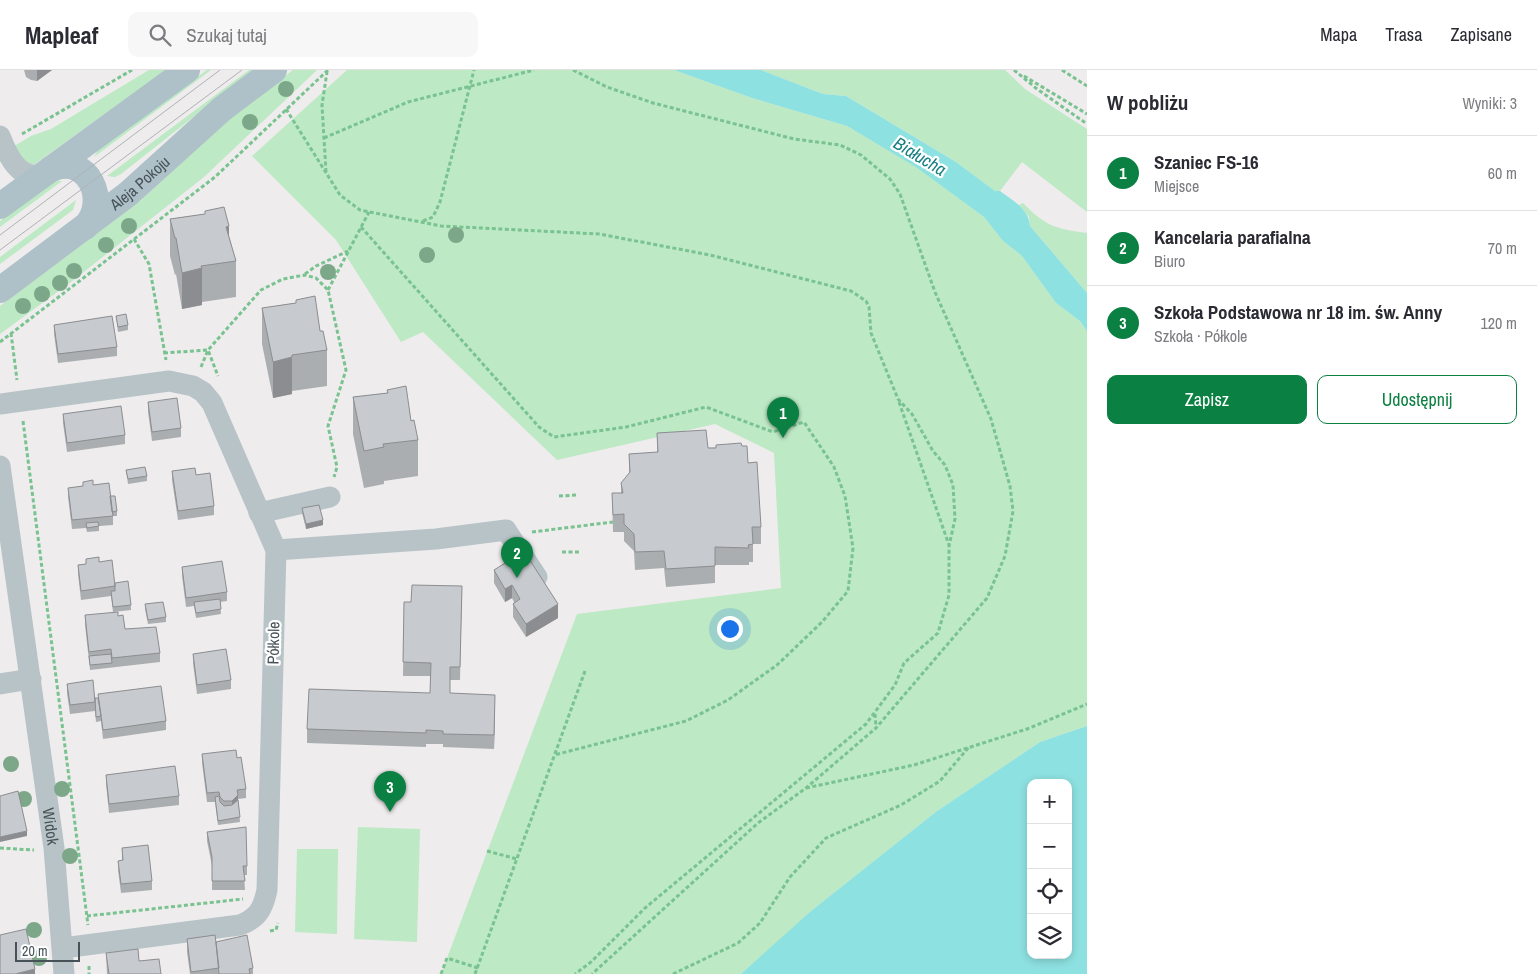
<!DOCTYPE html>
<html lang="pl">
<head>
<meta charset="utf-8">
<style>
	:root { --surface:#fff; --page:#f7f7f7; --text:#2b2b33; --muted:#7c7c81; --line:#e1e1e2; --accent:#0b8043 }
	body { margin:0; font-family:"Archivo Narrow",sans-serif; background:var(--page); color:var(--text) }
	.controls { position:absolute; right:15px; bottom:15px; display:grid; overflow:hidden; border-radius:10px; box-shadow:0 2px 8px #0003 }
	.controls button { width:45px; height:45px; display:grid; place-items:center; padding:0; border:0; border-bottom:1px solid var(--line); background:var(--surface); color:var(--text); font:25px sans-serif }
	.scale { position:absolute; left:15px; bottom:12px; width:65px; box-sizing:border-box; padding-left:5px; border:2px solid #465257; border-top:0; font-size:14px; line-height:18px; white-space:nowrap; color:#465257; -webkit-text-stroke:4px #fff; paint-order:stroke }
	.you { position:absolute; left:729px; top:558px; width:18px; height:18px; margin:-12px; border:4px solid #fff; border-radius:50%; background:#1a73e8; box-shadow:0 0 0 8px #1a73e833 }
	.badge { display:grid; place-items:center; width:32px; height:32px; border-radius:50%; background:var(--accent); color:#fff; font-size:16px; font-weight:700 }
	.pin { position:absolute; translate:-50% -41px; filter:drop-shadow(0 1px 2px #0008) }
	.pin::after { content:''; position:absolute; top:26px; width:18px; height:15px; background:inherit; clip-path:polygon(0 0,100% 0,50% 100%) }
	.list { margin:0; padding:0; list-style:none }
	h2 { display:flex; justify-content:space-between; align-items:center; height:65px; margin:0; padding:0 20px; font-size:21px }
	h2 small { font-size:16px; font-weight:400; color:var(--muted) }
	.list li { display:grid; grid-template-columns:32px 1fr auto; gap:15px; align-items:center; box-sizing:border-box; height:75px; padding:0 20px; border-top:1px solid var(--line) }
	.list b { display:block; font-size:19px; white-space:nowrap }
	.list p { margin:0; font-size:16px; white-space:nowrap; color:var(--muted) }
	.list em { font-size:16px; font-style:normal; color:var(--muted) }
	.actions { display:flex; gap:10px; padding:15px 20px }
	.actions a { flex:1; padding:11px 0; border:1px solid var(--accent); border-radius:10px; text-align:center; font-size:18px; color:var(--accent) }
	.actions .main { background:var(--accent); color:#fff }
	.icon { flex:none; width:28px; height:28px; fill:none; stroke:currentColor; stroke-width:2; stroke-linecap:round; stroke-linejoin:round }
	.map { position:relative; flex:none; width:1087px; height:904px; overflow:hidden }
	header { display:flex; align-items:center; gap:30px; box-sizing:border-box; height:70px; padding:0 25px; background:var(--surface); border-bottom:1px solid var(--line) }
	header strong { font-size:24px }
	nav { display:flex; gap:28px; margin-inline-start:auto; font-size:18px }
	.search { width:350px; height:45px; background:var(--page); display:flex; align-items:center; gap:12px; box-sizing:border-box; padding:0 18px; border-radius:10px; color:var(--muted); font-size:19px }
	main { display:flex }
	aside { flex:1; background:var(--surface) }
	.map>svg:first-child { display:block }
</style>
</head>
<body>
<header>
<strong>Mapleaf</strong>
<div class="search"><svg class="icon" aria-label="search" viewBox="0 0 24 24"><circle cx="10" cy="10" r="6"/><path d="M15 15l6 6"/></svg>Szukaj tutaj</div>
<nav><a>Mapa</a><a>Trasa</a><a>Zapisane</a></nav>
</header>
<main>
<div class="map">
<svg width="1087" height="904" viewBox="0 0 1087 904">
	<rect width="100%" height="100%" fill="#eeecec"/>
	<path fill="#bde9c5" d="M149,0H166L35,94H27L11,78L31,66L51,59Z
		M207,0H211L94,87L99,78Z
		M249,0H253L121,104L115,107L107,106Z
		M293,0H317L204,107L71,212L0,264V236L140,131L231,47Z
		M347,0H674L752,28L847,56L917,97L984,147L1003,171L1022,186L1056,233L1080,251L1087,261V656L1040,672L937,741L811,841L797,854L798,857L793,858L741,904H441L577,544L781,518L774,383L715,354L557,390L423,262L401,272L336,170L252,86Z
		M761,0H1005L1025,19L1087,59V142L1022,92L1000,121H995L956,92L846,26L823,24Z
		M55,110L62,111L0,157V151Z
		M76,130L73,140L0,194V187Z
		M1023,133C1045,156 1056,159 1087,163V223L1030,156L1029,147L1019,135Z
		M358,757L420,759L417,872L354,869Z
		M297,779H338L337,864L295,862Z"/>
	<path fill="#8ee1e1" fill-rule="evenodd" d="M674,0H761L823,24L846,26L956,92L995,121H1000C1012,130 1029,139 1030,156L1087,223V261L1080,251L1056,233L1022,186L1003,171L984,147L916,97L847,56L752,28Z
		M1087,656V904H741L811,841L937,741L1040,672ZM1031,713H1068V885H1031Z"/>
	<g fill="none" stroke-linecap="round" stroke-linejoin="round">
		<path stroke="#79c390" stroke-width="3" stroke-dasharray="4 2.5" stroke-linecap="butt" d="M573,0L607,17L653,33L794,69L840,75L861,85L890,109L900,124L935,222L991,349L1010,416L1013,441L1005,486L987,528L876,658L806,718L758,753L592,904
			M1014,0L1037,19L1087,54
			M1062,0L1087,16
			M1024,6L1087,44
			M286,39L340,125L360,140L441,156L599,164L710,185L851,221L866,231L869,237L871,263L898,329L912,344L933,381L945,395L953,415L955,449L949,476V525L938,563L904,593L895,615L866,654L645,838L591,892L575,904
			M22,64L132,0
			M324,68L408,32L534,0
			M326,102L322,35L327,2
			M423,151L433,147L440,132L474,0
			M361,157L539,357L554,367L626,357L706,337L773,362L804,352L834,397L845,426L853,478L848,521L822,552L777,595L728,630L686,651L554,685
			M134,169L149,194L166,290
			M305,204L316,196L348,181
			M328,220L369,142
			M11,263L17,310
			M0,272L215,107L328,0
			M164,283L208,280L218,306
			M201,297L208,280L261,220L283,209L305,205L316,208L328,220L346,300L328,356L337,397L334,407
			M899,332L949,475
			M23,351L88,855
			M559,426L577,425
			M532,462L613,452
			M562,482H579
			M875,644L876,657
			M806,718L914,695L1027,659L1087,634
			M0,778L34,780
			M487,781L517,789
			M87,846L243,829
			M270,861L276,860L278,853
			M89,896V904
			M441,904L447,888L478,898
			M475,904L585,601
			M673,904L738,873L760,853L790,807L826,768L901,735L940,711L969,677"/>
		<g stroke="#b8c3c7" stroke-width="21">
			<path d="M0,66C7,84 19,112 43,104"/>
			<path d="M0,334L169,311L193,316L203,322L212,333L276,480L267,820C263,839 258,848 240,855L63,878"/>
			<path id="s1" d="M0,396L54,778L64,904"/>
			<path d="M259,443L330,427"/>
			<path d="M276,480L436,469L506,460L537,507"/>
			<path d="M0,614L31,609"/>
		</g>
		<g stroke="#aec0c8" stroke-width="26">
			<path d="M51,99C88,83 110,131 85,157"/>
			<path d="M0,136L187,0"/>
			<path id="s2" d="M0,220L128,124L222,39L274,0"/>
		</g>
		<path stroke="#aeb2b5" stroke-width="1" d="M0,165L220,0
			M0,180L242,0"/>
	</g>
	<g fill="#7ca889">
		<circle cx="286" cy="19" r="8"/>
		<circle cx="250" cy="52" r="8"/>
		<circle cx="129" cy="156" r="8"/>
		<circle cx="456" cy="165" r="8"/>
		<circle cx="106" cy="175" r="8"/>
		<circle cx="427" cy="185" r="8"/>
		<circle cx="74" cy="201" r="8"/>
		<circle cx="328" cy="202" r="8"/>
		<circle cx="60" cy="213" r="8"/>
		<circle cx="42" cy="224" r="8"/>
		<circle cx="23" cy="236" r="8"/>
		<circle cx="11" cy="694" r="8"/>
		<circle cx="62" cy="719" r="8"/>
		<circle cx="24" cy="729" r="8"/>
		<circle cx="70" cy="786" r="8"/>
		<circle cx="34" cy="860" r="8"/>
		<circle cx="39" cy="888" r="8"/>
	</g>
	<path fill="#abaeb1" d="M24,0H52L37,11L31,10L26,7Z
		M205,141L229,166L236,191V227L202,232V235L182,239L176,204L175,205L170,186V149L205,144Z
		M296,230L320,261L327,280V316L292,321V324L273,328L262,274V238L296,233Z
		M116,246L128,255V260L118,262Z
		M54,255L117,277V286L58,293L54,264Z
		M387,320L411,351L418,370V406L384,411V414L364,418L353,364V327L387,323Z
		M148,332L181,358V367L152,371L148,342Z
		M63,344L125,365V374L67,382L63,353Z
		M657,363L708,378L742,376L748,393L761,457V474H753V492H749V495H715V513L666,517L664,498L635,500L634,481L624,471V462H613L612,423H621V413L629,404V384L657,382Z
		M126,400L147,406V411L128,414Z
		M172,401L196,405L214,436V445L178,450L172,410Z
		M83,412L93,415L110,426L117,441V446H113V455L99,456V461L87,462L86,458L72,459L68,427V418L83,416Z
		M302,438L323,455L306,459L302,443Z
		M86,489L99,492L131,535V540L113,542L111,526L81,530L78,504V495L86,494Z
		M182,497L227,522V531L220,532L221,544L196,548L194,536L186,537L182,506Z
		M494,500L558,548L526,567L513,547V534L514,532L512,528L505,532L494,513Z
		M462,516L460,610H450V623L495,638L494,679L443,677V674H426V677L307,673V659L430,623L431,606H403L404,532H411Z
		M145,534L166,547V552L148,554L145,539Z
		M85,545L118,546L125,559L160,583V592L90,600L85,555Z
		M193,584L231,610V619L197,624L193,593Z
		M67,614L95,628H98V624L166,651V660L103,669L101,651L96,652L95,641L70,644L67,623Z
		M202,684L237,688L246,719V728L238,729L240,752L218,755L215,732H207L202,693Z
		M106,705L179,726V735L109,743L106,714Z
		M207,762L247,796V805H244L245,820H212V796L207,771Z
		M122,778L152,811V820L121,823L118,800V791L122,790Z
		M187,869L216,872L253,898V904H190L187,882Z
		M106,883L139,891L161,904H107Z"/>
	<path fill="#8b8d90" d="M37,0H52L37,11Z
		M229,156V192L226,157Z
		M202,198V235L182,239V203Z
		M292,287V324L273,328V292Z
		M323,450V455L306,459V454Z
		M512,515V528L505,532V519Z
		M558,534V548L526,567V554Z
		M495,625V638L494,679V665Z
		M238,725V734L232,740V731Z
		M27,761V766L0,772V767Z
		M35,899V904H15Z"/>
	<path fill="#c7cace" stroke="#8b8d90" d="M224,137L229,156L226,157L236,191L201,196L202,198L182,203L176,168H175L170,149L205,144V141Z
		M315,226L320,261H323L327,280L292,285V287L273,292L262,238L296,233V230Z
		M126,244L128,255L118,257L116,246Z
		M112,246L117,277L58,284L54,255Z
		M406,316L411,351L414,350L418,370L383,374L384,377L364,381L353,327L388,323L387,320Z
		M177,328L181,358L152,362L148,332Z
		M121,336L125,365L67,373L63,344Z
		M706,360L708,378H716V375L741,373L742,376H747L748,393L757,392L761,457H752L753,474L748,475L749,478L715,477V496L666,499L664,481L635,482L634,464L624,454V444L613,445L612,423H623L621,413L630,402L629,384L658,382L657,363Z
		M145,397L147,406L128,409L126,400Z
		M195,398L196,405L210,403L214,436L178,441L172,401Z
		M93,410V415L109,413L113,446L72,450L68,418L83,416V412Z
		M110,426H115L117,441L112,442Z
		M319,435L323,450L306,454L302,438Z
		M98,452L99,456L87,458L86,453Z
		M524,481L558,534L526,554L513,534L520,529L512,515L505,519L494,500Z
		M99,487V492L112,490L115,516L81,521L78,495L86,494V489Z
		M222,491L227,522L186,528L182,497Z
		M128,511L131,535L113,537L111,521H115V513Z
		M412,515L462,516L460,597H450V623L495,625L494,665L443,664V661L426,660V663L307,659L309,619L430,623L431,593L403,592L404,532H411Z
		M220,529L221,539L196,543L194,532Z
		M163,532L166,547L148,550L145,534Z
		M118,542V546L123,545L125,559L156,557L160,583L112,588L111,579L89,582L85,545Z
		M226,579L231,610L197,615L193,584Z
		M111,584L112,593L90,595L89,586Z
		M93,610L95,632L70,635L67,614Z
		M161,616L166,651L103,660L98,624Z
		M95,628H98L101,646L96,647Z
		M236,680L237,688L241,687L246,719L237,720L238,725L232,731H224L220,727L219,722L207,723L202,684Z
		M175,696L179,726L109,734L106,705Z
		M18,721L27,761L0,767V726Z
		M219,726L220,732L224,736L232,735L238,730L240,747L218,751L215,727Z
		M246,757L247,796H243L245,811H212V787L207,762Z
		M148,775L152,811L121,814L118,791L123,790L122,778Z
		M26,859L35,899L15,904H0V865Z
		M215,865L219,898L191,902L187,869Z
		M247,865L253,898L249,899L250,904H219L216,872Z
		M138,879L139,891L159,889L161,904H109L106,883Z"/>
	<g text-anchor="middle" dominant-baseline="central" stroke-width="4.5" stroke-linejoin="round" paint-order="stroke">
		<g font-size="16" fill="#465257" stroke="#fff">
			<text stroke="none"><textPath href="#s2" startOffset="176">Aleja Pokoju</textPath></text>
			<text transform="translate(273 573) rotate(-89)">Półkole</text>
			<text stroke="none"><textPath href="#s1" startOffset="364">Widok</textPath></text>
		</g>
		<g font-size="18" font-style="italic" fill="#198082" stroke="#fff">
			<text transform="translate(920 86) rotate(31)">Białucha</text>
		</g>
	</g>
</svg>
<div class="controls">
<button>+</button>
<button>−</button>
<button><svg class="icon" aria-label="locate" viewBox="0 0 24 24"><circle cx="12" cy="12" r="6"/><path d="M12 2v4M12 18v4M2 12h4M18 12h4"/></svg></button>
<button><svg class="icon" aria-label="layers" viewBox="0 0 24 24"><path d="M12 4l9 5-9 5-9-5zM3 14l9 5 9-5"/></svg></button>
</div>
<div class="scale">20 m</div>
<div class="you"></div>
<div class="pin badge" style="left:783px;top:368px">1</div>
<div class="pin badge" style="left:517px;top:508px">2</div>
<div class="pin badge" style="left:390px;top:742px">3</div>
</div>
<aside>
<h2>W pobliżu<small>Wyniki: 3</small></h2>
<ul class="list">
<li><span class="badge">1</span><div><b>Szaniec FS-16</b><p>Miejsce</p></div><em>60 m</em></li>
<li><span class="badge">2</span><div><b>Kancelaria parafialna</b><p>Biuro</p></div><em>70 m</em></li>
<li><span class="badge">3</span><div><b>Szkoła Podstawowa nr 18 im. św. Anny</b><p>Szkoła · Półkole</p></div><em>120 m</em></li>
</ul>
<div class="actions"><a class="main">Zapisz</a><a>Udostępnij</a></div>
</aside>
</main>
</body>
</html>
